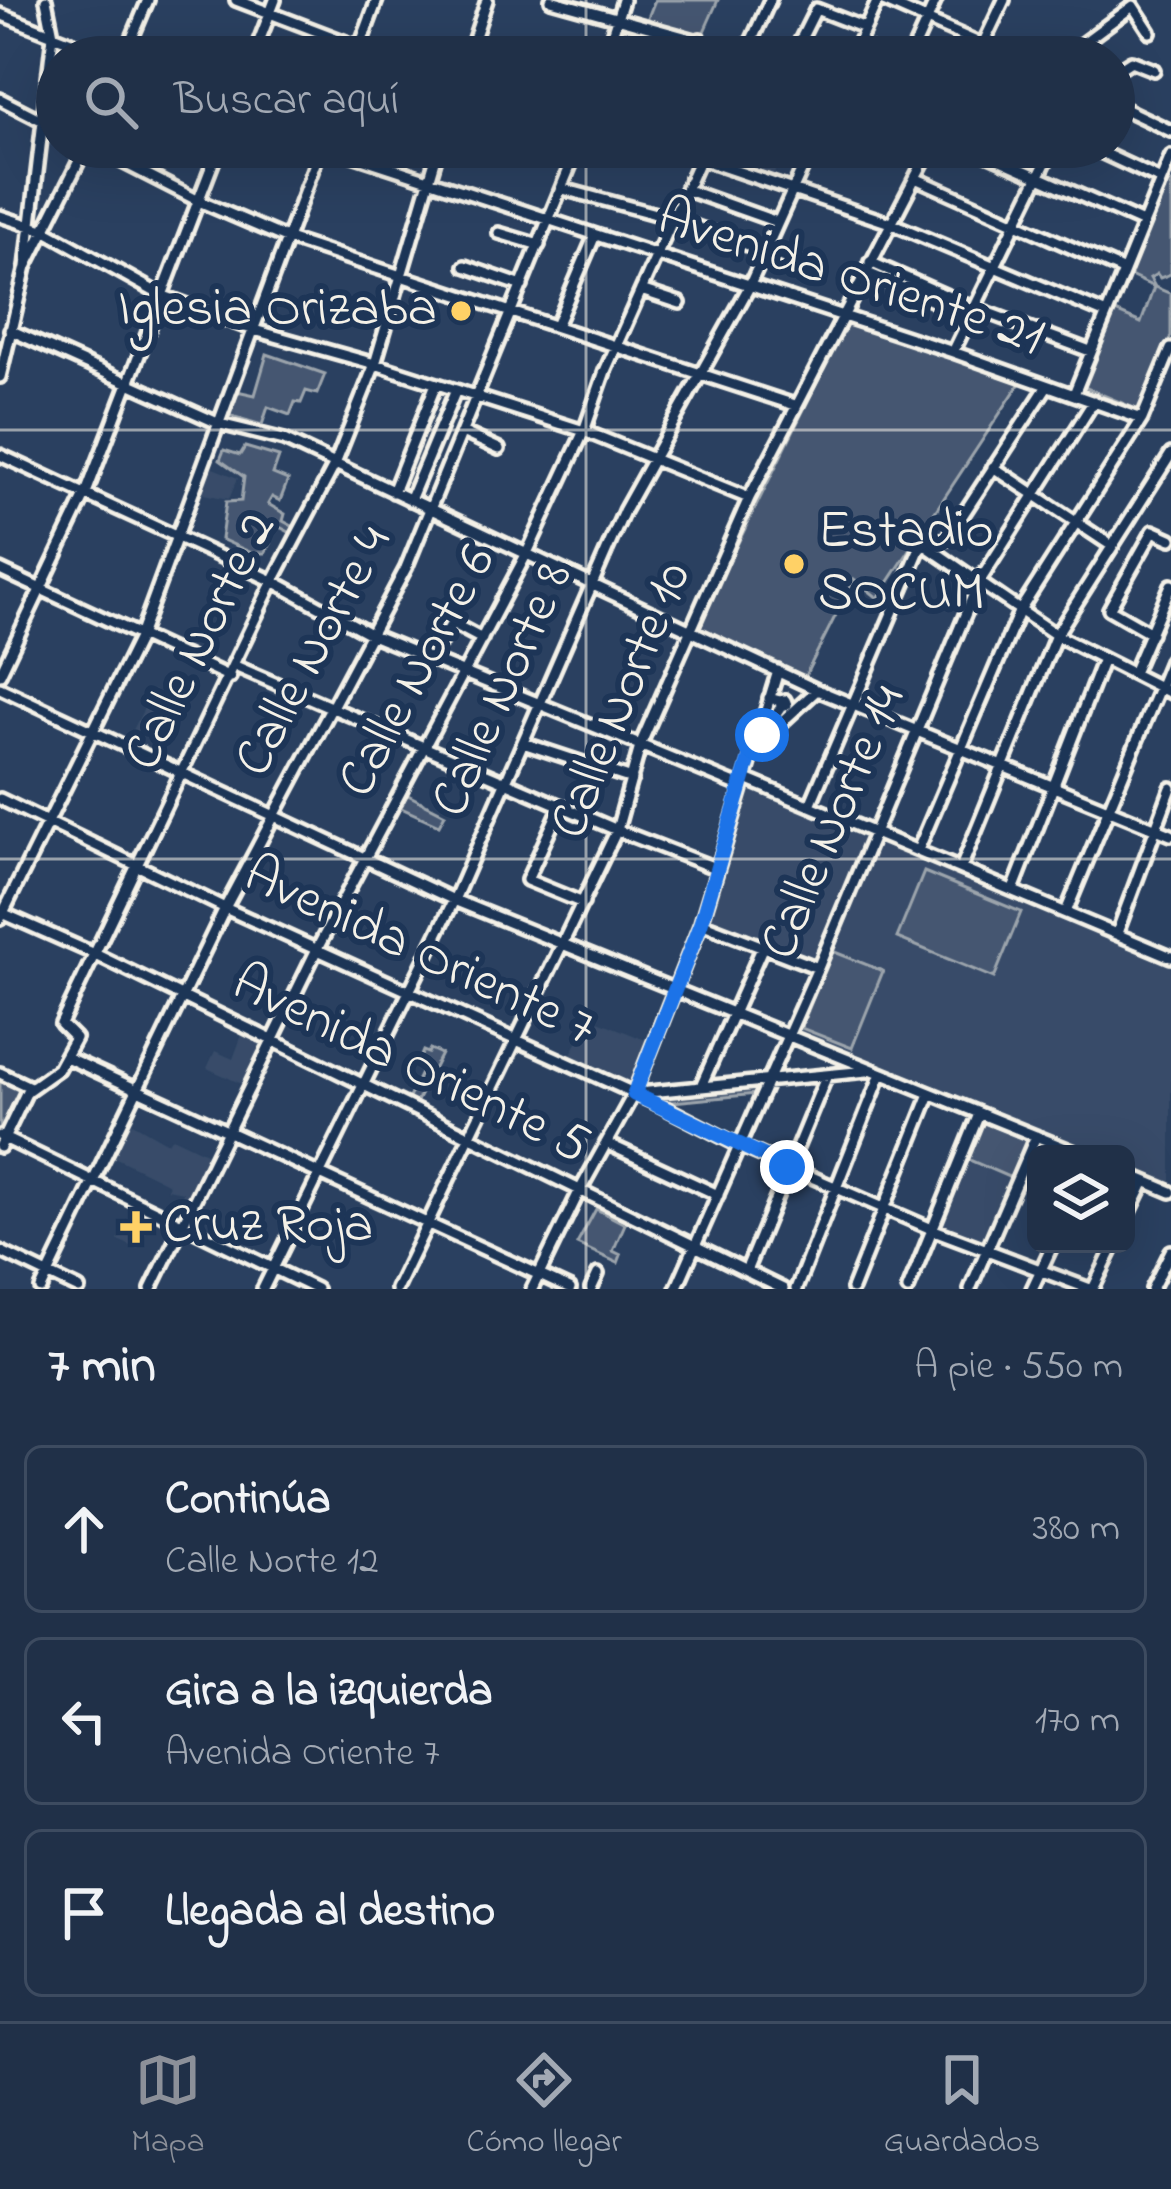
<!DOCTYPE html>
<html lang="es">
<head>
<meta charset="utf-8">
<style>
	:root { --surface:#203048; --page:#28384f; --text:#f1f3f6; --muted:#a2a9b4; --line:#3d4b60; --accent:#8c9099 }
	body { margin:0; font-family:"Indie Flower",sans-serif; background:var(--page); color:var(--text) }
	.controls { position:absolute; right:36px; bottom:36px; display:grid; overflow:hidden; border-radius:18px; box-shadow:0 12px 48px #0002 }
	.controls button { width:108px; height:108px; display:grid; place-items:center; padding:0; border:0; border-bottom:3px solid var(--line); background:var(--surface); color:var(--text); font:60px sans-serif }
	.stop { position:absolute; width:36px; height:36px; margin:-27px; border:9px solid #1a73e8; border-radius:50%; background:#fff }
	.stop.end { background:#1a73e8; border-color:#fff; box-shadow:0 3px 12px #0008 }
	.list { margin:0; padding:0; list-style:none }
	h2 { display:flex; justify-content:space-between; align-items:center; height:156px; margin:0; padding:0 48px; font-size:51px }
	h2 small { font-size:39px; font-weight:400; color:var(--muted) }
	.list li { display:grid; grid-template-columns:78px 1fr auto; gap:36px; align-items:center; box-sizing:border-box; height:168px; margin:0 24px 24px; padding:0 24px; border:3px solid var(--line); border-radius:18px }
	.list b { display:block; font-size:45px; white-space:nowrap }
	.list p { margin:0; font-size:39px; white-space:nowrap; color:var(--muted) }
	.list em { font-size:39px; font-style:normal; color:var(--muted) }
	.icon { flex:none; width:66px; height:66px; fill:none; stroke:currentColor; stroke-width:2; stroke-linecap:round; stroke-linejoin:round }
	.map { position:relative; flex:none; width:1171px; height:1289px; overflow:hidden }
	.search { position:absolute; background:var(--surface); box-shadow:0 12px 48px #0002; left:36px; right:36px; top:36px; height:132px; display:flex; align-items:center; gap:30px; box-sizing:border-box; padding:0 42px; border-radius:66px; color:var(--muted); font-size:45px }
	.sheet { height:732px; background:var(--surface) }
	nav { display:flex; justify-content:space-around; align-items:center; box-sizing:border-box; height:168px; border-top:3px solid var(--line); background:var(--surface); font-size:33px; color:var(--muted) }
	nav a { display:grid; justify-items:center; gap:6px }
	nav .on { color:var(--accent) }
	.map>svg:first-child { display:block }
</style>
</head>
<body>
<div class="map">
<svg width="1171" height="1289" viewBox="0 0 1171 1289">
	<rect width="100%" height="100%" fill="#2a4060"/>
	<filter id="ink" filterUnits="userSpaceOnUse"><feTurbulence type="fractalNoise" baseFrequency=".00833" numOctaves="2"/><feDisplacementMap in="SourceGraphic" scale="24" xChannelSelector="R" yChannelSelector="G"/><feConvolveMatrix kernelMatrix="1 2 1 2 8 2 1 2 1" color-interpolation-filters="sRGB"/></filter>
	<g filter="url(#ink)">
		<path fill="#374c69" d="M756,147H805L797,165L779,159L773,178L760,174L765,160L753,155Z
			M208,466L238,478L229,499L198,493Z
			M153,690L164,695L150,725L144,722L132,745L127,742Z
			M749,785L867,836L815,961L704,916Z
			M877,840L1171,963V1185L1126,1166V1154H1097L796,1032Z
			M591,1018L648,1041L630,1088L568,1059Z
			M243,1032L266,1043L246,1086L207,1068L215,1051L233,1059Z
			M129,1121L168,1143L172,1137L210,1155L186,1204L180,1201L183,1192L167,1189L169,1184L112,1156Z
			M967,1159L1011,1178L985,1242L940,1226Z
			M135,1205L155,1215L138,1249L118,1240Z"/>
		<path fill="#445771" stroke="#9ca4ac" stroke-width="3" d="M655,0H718L702,36L647,20Z
			M1164,180L1171,183V274L1160,278L1157,274L1150,278L1155,287L1171,294V336L1141,411L1084,387L1082,382L1111,310L1141,323L1154,287L1126,274Z
			M847,322L1020,383L878,598L854,579L803,680L696,628Z
			M267,354L325,374L317,394L306,391L301,403L295,402L290,415L268,407L262,425L228,415L237,391L255,395Z
			M245,447L279,457L273,474L288,480L280,501L272,497L268,504L285,514L283,521L296,528L293,534L270,522L266,537L270,543L265,553H252L221,539L226,502L241,501L244,477L220,460L224,450L240,455Z
			M404,793L445,814L439,825L397,806Z
			M924,872L1021,912L994,978L897,938Z
			M832,951L883,971L852,1048L801,1028Z
			M430,1049L441,1054L414,1107L406,1104L424,1067L418,1063L423,1051L428,1053Z
			M0,1075L24,1088L4,1132L0,1130Z
			M760,1085L756,1094L662,1103L650,1096Z
			M982,1122L1028,1140L1011,1178L967,1159Z
			M596,1209L625,1224L613,1251L621,1255L618,1263L577,1244Z"/>
		<g fill="none" stroke-linecap="round" stroke-linejoin="round">
			<defs>
				<path id="minor" d="M236,0L385,57
					M551,0L756,57
					M881,0L1011,57
					M0,14L109,57
					M858,45L888,57
					M745,55L770,0
					M124,57L148,0
					M253,57L275,0
					M356,57L377,0
					M468,57L487,0
					M605,57L623,0
					M691,57L700,39
					M792,57L816,9L865,28
					M852,57L878,0
					M910,57L936,0
					M977,57L1004,0
					M1064,57L1133,6L1150,32
					M1114,72L1131,61L1154,70
					M0,99L57,128
					M1114,104L1171,131
					M93,147L199,201L288,239L795,405
					M328,147L953,352L1142,419
					M665,147L890,223L1104,313
					M971,147L1143,223
					M1090,147L1161,180
					M730,167L739,147
					M915,178L1122,270
					M563,189L674,219L815,269
					M687,190L777,222
					M0,216L46,231L161,295L254,330L375,364L584,431L749,498
					M499,233L539,245
					M465,266L522,286
					M26,267L53,35L46,0
					M865,272L959,312L963,303L870,262
					M641,290L680,303
					M975,308L1090,351
					M556,326L595,235
					M10,330L220,424L284,440L817,690L1171,835
					M953,352L1053,147
					M0,377L26,267L86,147
					M1074,394L1171,156
					M462,432L499,449
					M0,455L273,581L372,635L742,787
					M993,467L1112,546
					M393,492L436,384
					M410,500L456,390
					M922,543L1056,635L1171,693
					M0,570L230,677
					M1151,633L1109,609L1153,531L1171,539
					M431,658L452,623L482,639
					M235,666L617,830L715,868
					M1133,673L1171,585
					M0,674L86,493L219,147
					M0,688L454,900L1080,1154
					M769,698L780,701L781,707L787,705L785,700L780,701
					M762,735L781,707
					M523,743L632,779
					M756,746L817,690
					M746,779L1171,957
					M0,799L225,908L660,1105L740,1146L934,1230L1090,1289
					M810,805L922,543L947,539L1047,386
					M561,806L527,880L583,903
					M918,850L1019,612L1142,419L1171,349
					M961,868L1056,635L1171,454
					M1013,890L1103,659
					M0,912L95,954L783,1289
					M1066,912L1171,659
					M0,919L140,636L321,147
					M701,923L818,968
					M1117,933L1171,788
					M66,1057L570,1289
					M0,1073L30,1087
					M701,1086L763,946
					M639,1093L867,1071
					M0,1136L316,1289
					M606,1143L718,1195
					M0,1147L27,1091L58,1069L75,1038L61,1024L273,581L335,464L375,364L439,147
					M1126,1173L1171,1192
					M1126,1220L1145,1181
					M0,1251L79,1289
					M746,1271L827,1075
					M41,1289L225,908L406,568L578,147
					M151,1289L317,949L527,553L584,431L605,371L705,147
					M263,1289L454,900L624,511L749,287L812,147
					M396,1289L617,830L641,743L749,498L931,147
					M532,1289L579,1192L634,1093L701,923L778,671
					M591,1289L598,1274
					M676,1289L818,968L978,584L1094,401
					M796,1289L881,1074
					M852,1289L930,1094
					M908,1289L979,1114
					M970,1289L1036,1136
					M1032,1289L1053,1244
					M1093,1289L1115,1244
					M1152,1289L1171,1251"/>
			</defs>
			<use href="#minor" stroke="#f4f1e8" stroke-width="18"/>
			<use href="#minor" stroke="#1d3557" stroke-width="9"/>
		</g>
	</g>
	<g fill="none" stroke-linecap="round" stroke-linejoin="round" filter="url(#ink)">
		<path stroke="#1a73e8" stroke-width="15" d="M762,735L757,732L701,923L634,1094L787,1167"/>
	</g>
	<path fill="none" stroke="#f4f1e8" stroke-width="3" stroke-opacity="0.55" d="M586,0V57M586,147V1289M0,430H1171M0,859H1171"/>
	<g fill="#ffd166" stroke="#1d3557" stroke-width="4.5">
		<circle cx="461" cy="311" r="12"/>
		<circle cx="794" cy="564" r="12"/>
		<path d="M130 1209h12v12h12v12h-12v12h-12v-12h-12v-12h12z"/>
	</g>
	<g text-anchor="middle" dominant-baseline="central" stroke-width="12" stroke-linejoin="round" paint-order="stroke">
		<g font-size="54" fill="#f4f1e8" stroke="#1d3557">
			<text transform="translate(850 279) rotate(18)">Avenida Oriente 21</text>
			<text transform="translate(202 642) rotate(-64)">Calle Norte 2</text>
			<text transform="translate(315 652) rotate(-62)">Calle Norte 4</text>
			<text transform="translate(419 672) rotate(-62)">Calle Norte 6</text>
			<text transform="translate(504 690) rotate(-66)">Calle Norte 8</text>
			<text transform="translate(623 701) rotate(-68)">Calle Norte 10</text>
			<text transform="translate(835 823) rotate(-67)">Calle Norte 14</text>
			<text transform="translate(419 953) rotate(25)">Avenida Oriente 7</text>
			<text transform="translate(410 1066) rotate(26)">Avenida Oriente 5</text>
		</g>
		<g font-size="54" fill="#f4f1e8" stroke="#1d3557" text-anchor="start">
			<text x="437" y="311" text-anchor="end">Iglesia Orizaba</text>
			<text x="818" y="533">Estadio<tspan x="818" dy="62">SOCUM</tspan></text>
			<text x="163" y="1227">Cruz Roja</text>
		</g>
	</g>
</svg>
<div class="controls">
<button><svg class="icon" aria-label="layers" viewBox="0 0 24 24"><path d="M12 4l9 5-9 5-9-5zM3 14l9 5 9-5"/></svg></button>
</div>
<div class="stop" style="left:762px;top:735px"></div>
<div class="stop end" style="left:787px;top:1167px"></div>
<div class="search"><svg class="icon" aria-label="search" viewBox="0 0 24 24"><circle cx="10" cy="10" r="6"/><path d="M15 15l6 6"/></svg>Buscar aquí</div>
</div>
<section class="sheet">
<h2>7 min<small>A pie · 550 m</small></h2>
<ul class="list">
<li><svg class="icon" aria-label="ahead" viewBox="0 0 24 24"><path d="M12 20V5M6 11l6-6 6 6"/></svg><div><b>Continúa</b><p>Calle Norte 12</p></div><em>380 m</em></li>
<li><svg class="icon" aria-label="left" viewBox="0 0 24 24"><path d="M17 20v-9H6M10 6l-5 5 5 5"/></svg><div><b>Gira a la izquierda</b><p>Avenida Oriente 7</p></div><em>170 m</em></li>
<li><svg class="icon" aria-label="arrive" viewBox="0 0 24 24"><path d="M6 21V4h12l-3 4 3 4H6"/></svg><div><b>Llegada al destino</b></div></li>
</ul>
</section>
<nav>
<a class="on"><svg class="icon" aria-label="map" viewBox="0 0 24 24"><path d="M3 6l6-2 6 2 6-2v14l-6 2-6-2-6 2zM9 4v14M15 6v14"/></svg>Mapa</a>
<a><svg class="icon" aria-label="directions" viewBox="0 0 24 24"><path d="M12 3l9 9-9 9-9-9zM9 14v-3h6M13 9l2 2-2 2"/></svg>Cómo llegar</a>
<a><svg class="icon" aria-label="saved" viewBox="0 0 24 24"><path d="M7 4h10v16l-5-4-5 4z"/></svg>Guardados</a>
</nav>
</body>
</html>
